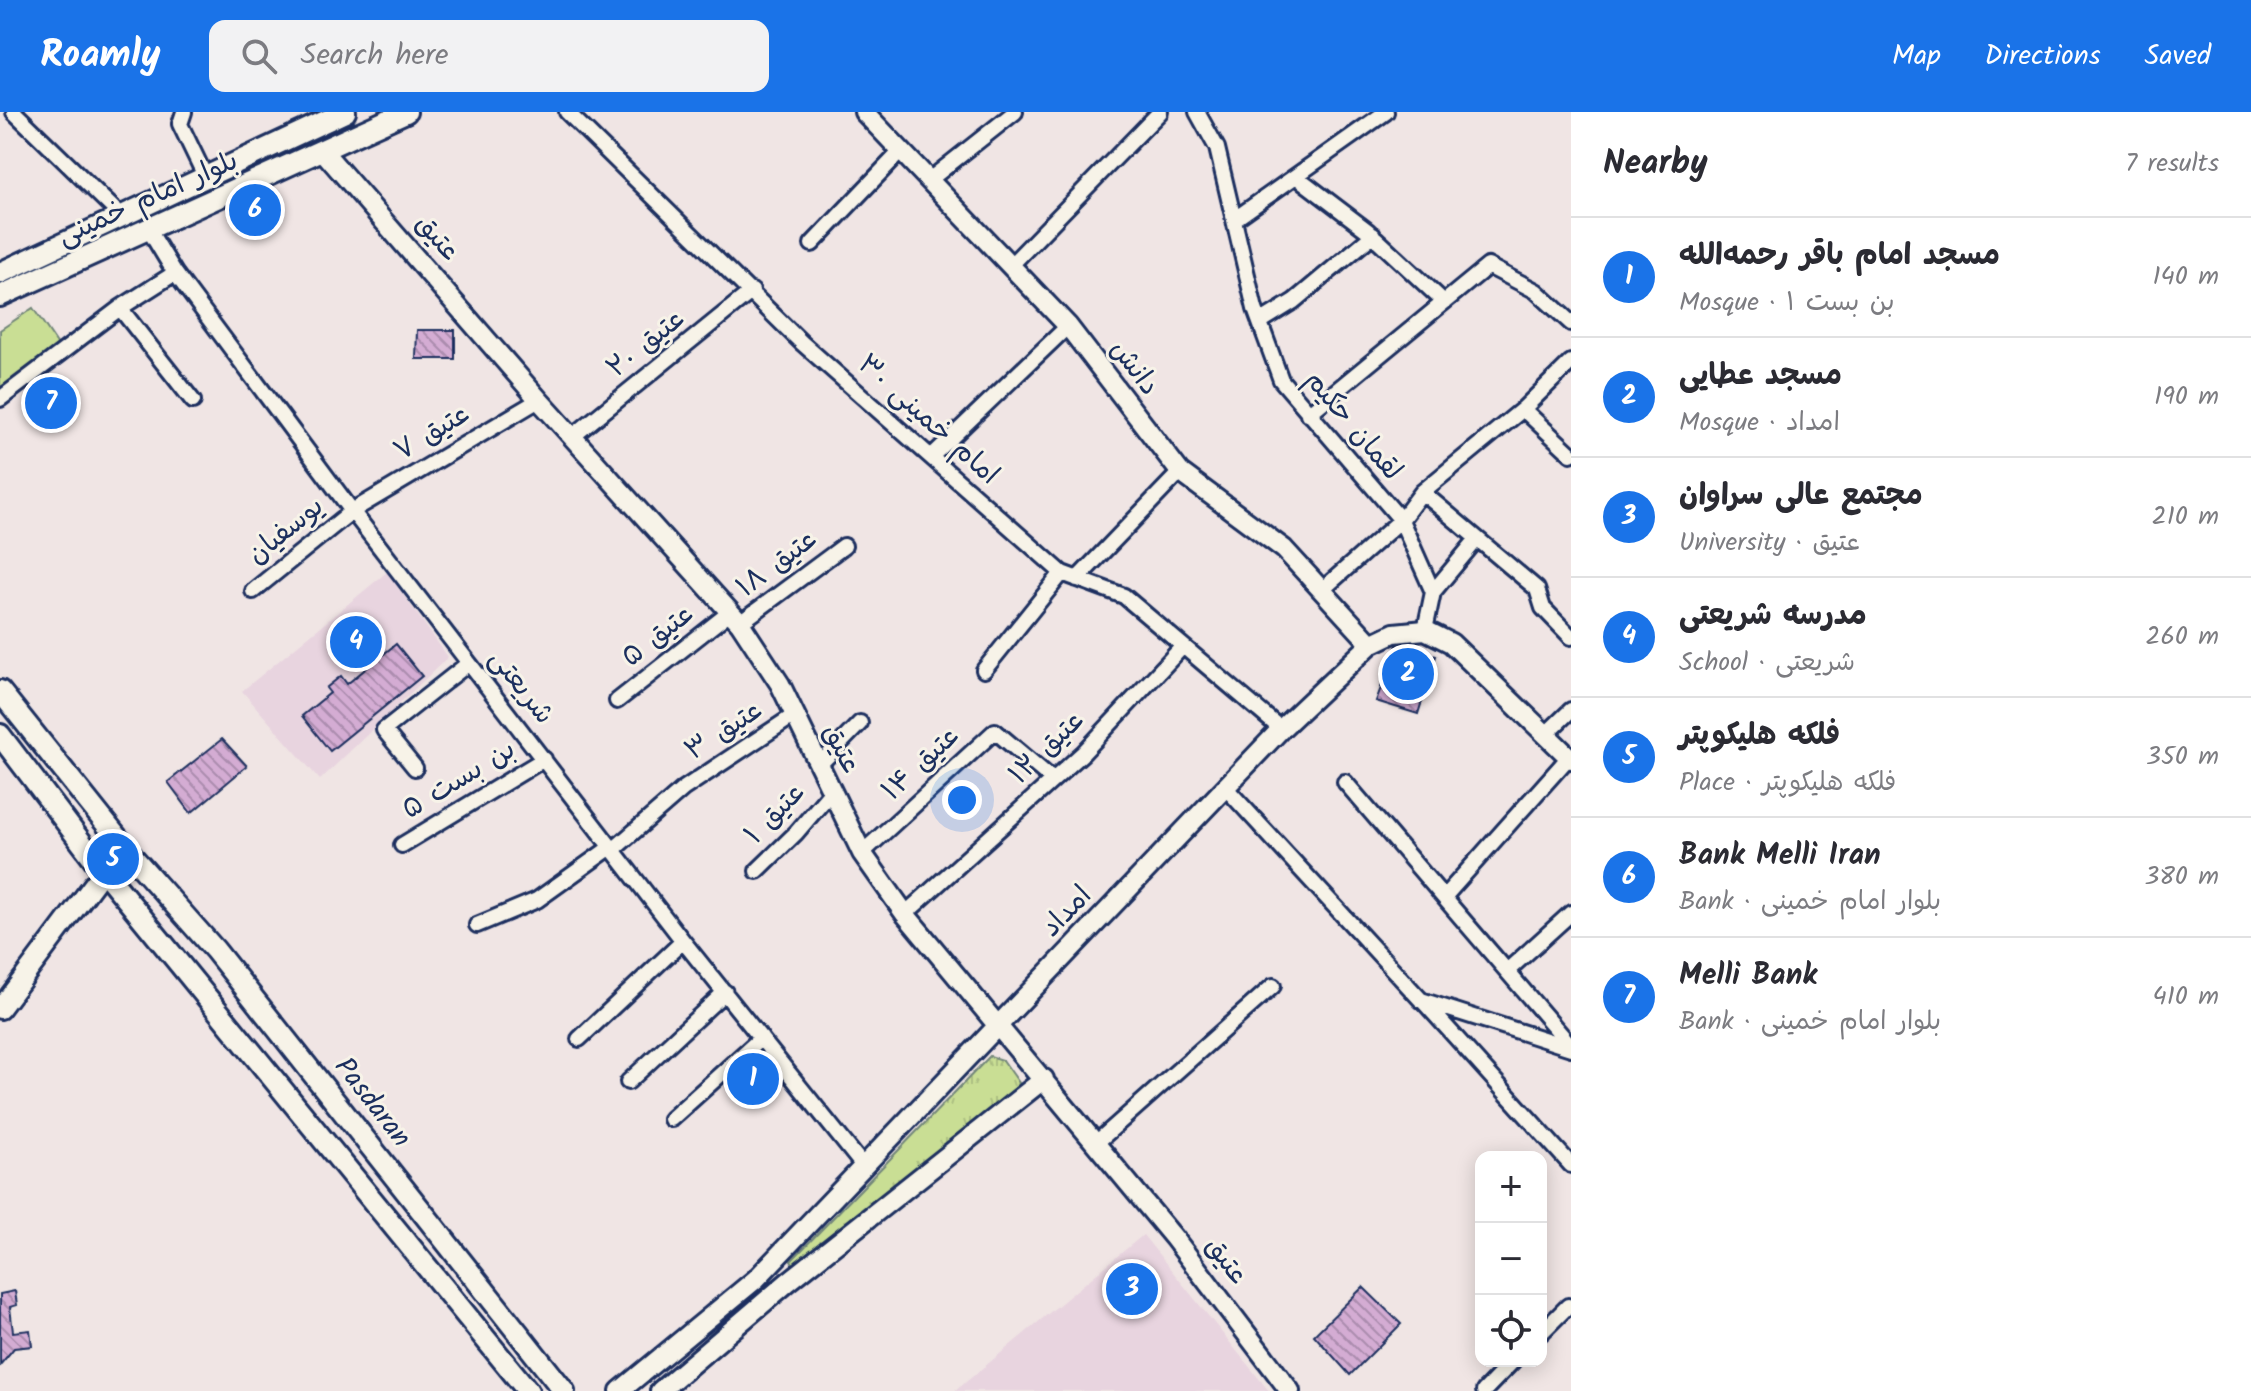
<!DOCTYPE html>
<html lang="en">
<head>
<meta charset="utf-8">
<style>
	:root { --surface:#fff; --page:#f2f2f3; --text:#2b2b33; --muted:#7c7c81; --line:#e1e1e2; --accent:#1a73e8 }
	body { margin:0; font-family:Kalam,"Playpen Sans Arabic",sans-serif; background:var(--page); color:var(--text) }
	.controls { position:absolute; right:24px; bottom:24px; display:grid; overflow:hidden; border-radius:16px; box-shadow:0 4px 20px #0003 }
	.controls button { width:72px; height:72px; display:grid; place-items:center; padding:0; border:0; border-bottom:2px solid var(--line); background:var(--surface); color:var(--text); font:40px sans-serif }
	.you { position:absolute; left:962px; top:688px; width:28px; height:28px; margin:-20px; border:6px solid #fff; border-radius:50%; background:#1a73e8; box-shadow:0 0 0 12px #1a73e833 }
	.badge { display:grid; place-items:center; width:52px; height:52px; border-radius:50%; background:var(--accent); color:#fff; font-size:26px; font-weight:700 }
	.pin { position:absolute; translate:-50% -50%; border:4px solid #fff; box-shadow:0 2px 8px #0006 }
	.list { margin:0; padding:0; list-style:none }
	h2 { display:flex; justify-content:space-between; align-items:center; height:104px; margin:0; padding:0 32px; font-size:34px }
	h2 small { font-size:26px; font-weight:400; color:var(--muted) }
	.list li { display:grid; grid-template-columns:52px 1fr auto; gap:24px; align-items:center; box-sizing:border-box; height:120px; padding:0 32px; border-top:2px solid var(--line) }
	.list b { display:block; font-size:30px; white-space:nowrap }
	.list p { margin:0; font-size:26px; white-space:nowrap; color:var(--muted) }
	.list em { font-size:26px; font-style:normal; color:var(--muted) }
	.icon { flex:none; width:44px; height:44px; fill:none; stroke:currentColor; stroke-width:2; stroke-linecap:round; stroke-linejoin:round }
	.map { position:relative; flex:none; width:1571px; height:1279px; overflow:hidden }
	header { display:flex; align-items:center; gap:48px; box-sizing:border-box; height:112px; padding:0 40px; background:var(--accent); color:#fff }
	header strong { font-size:38px }
	nav { display:flex; gap:44px; margin-inline-start:auto; font-size:28px }
	.search { width:560px; height:72px; background:var(--page); display:flex; align-items:center; gap:20px; box-sizing:border-box; padding:0 28px; border-radius:16px; color:var(--muted); font-size:30px }
	main { display:flex }
	aside { flex:1; background:var(--surface) }
	.map>svg:first-child { display:block }
</style>
</head>
<body>
<header>
<strong>Roamly</strong>
<div class="search"><svg class="icon" aria-label="search" viewBox="0 0 24 24"><circle cx="10" cy="10" r="6"/><path d="M15 15l6 6"/></svg>Search here</div>
<nav><a>Map</a><a>Directions</a><a>Saved</a></nav>
</header>
<main>
<div class="map">
<svg width="1571" height="1279" viewBox="0 0 1571 1279">
	<defs>
		<pattern id="grass-tufts" width="24" height="20" patternUnits="userSpaceOnUse" patternTransform="scale(2)"><rect width="24" height="20" fill="#c9de94"/><path d="M3 7l-1-3M5 7V3M7 7l1-3M15 17l-1-3M17 17v-4M19 17l1-3" fill="none" stroke="#acbf82"/></pattern>
		<pattern id="building-back-hatch" width="6" height="6" patternUnits="userSpaceOnUse" patternTransform="scale(2)"><rect width="6" height="6" fill="#d4acd3"/><path d="M-1 5l2 2M0 0l6 6M5-1l2 2" fill="none" stroke="#ab8cae"/></pattern>
	</defs>
	<rect width="100%" height="100%" fill="#f0e5e4"/>
	<filter id="ink" filterUnits="userSpaceOnUse"><feTurbulence type="fractalNoise" baseFrequency=".0125" numOctaves="2"/><feDisplacementMap in="SourceGraphic" scale="16" xChannelSelector="R" yChannelSelector="G"/><feConvolveMatrix kernelMatrix="1 2 1 2 8 2 1 2 1" color-interpolation-filters="sRGB"/></filter>
	<g filter="url(#ink)">
		<path fill="#e8d4df" d="M387,460L448,545L320,668L242,579Z
			M1143,1123L1269,1279H955L1013,1231Z"/>
		<path fill="url(#grass-tufts)" stroke="#728679" stroke-width="2" d="M990,944L1003,948L1022,975L796,1157L791,1149Z"/>
		<path fill="#c9de94" stroke="#728679" stroke-width="2" d="M33,196L60,236L0,277V218Z"/>
		<path fill="url(#building-back-hatch)" stroke="#1b2f5e" stroke-width="2" d="M417,218H455V247H416Z
			M396,532L422,564L330,639L302,604L330,581L326,576L341,564L347,572Z
			M1397,533L1436,544L1418,602L1376,589Z
			M222,627L247,654L191,701L168,670Z
			M1363,1175L1401,1212L1350,1263L1314,1223Z
			M15,1179L17,1193L10,1195L13,1220L30,1218L32,1234L14,1236L0,1253V1182Z"/>
		<g fill="none" stroke-linecap="round" stroke-linejoin="round">
			<defs>
				<path id="minor" d="M14,0L122,105
					M184,0L180,12L206,66
					M567,0L802,231L1062,461L1124,484L1281,617
					M1197,0L1217,36L1255,197L1281,268L1401,408L1433,480L1425,518
					M1297,65L1368,119L1444,190
					M928,69L1015,0
					M1235,107L1386,0
					M149,118L175,161L352,399L683,829L864,1055
					M812,132L900,40
					M1010,154L1160,0
					M120,196L193,289
					M1260,210L1294,189L1373,123
					M0,287L120,196L175,161
					M1523,297L1571,342
					M1308,302L1488,154L1536,179L1571,211
					M572,325L752,179
					M931,345L1068,214
					M1422,380L1537,477L1543,496L1571,525
					M1077,467L1180,360
					M1323,477L1401,408L1422,380L1523,297L1571,250
					M253,479L352,399L539,288
					M1433,480L1477,427
					M740,511L844,434
					M984,558L1062,461
					M617,589L730,500
					M1545,623L1571,598
					M818,654L860,611
					M415,656L384,618L469,551
					M1345,670L1571,934
					M1225,675L1421,888L1571,936
					M402,733L544,647
					M613,738L683,677L793,604
					M862,741L995,619L1053,668
					M757,759L796,721L831,680
					M1444,785L1569,645
					M905,802L1083,641L1183,534
					M477,813L537,788L611,735
					M1507,859L1571,801
					M1422,888L1571,1053
					M579,927L683,829
					M628,970L725,880
					M671,1007L761,926
					M1096,1031L1273,874
					M1541,1221L1568,1194
					M1484,1279L1513,1249"/>
				<path id="tertiary" d="M864,0L1068,214L1180,360L1284,437L1371,532
					M322,38L539,288L740,511L780,572L862,741L905,802L1174,1126L1290,1279
					M0,897L102,761
					M620,1279L756,1167L1281,617L1371,532L1394,521L1425,518L1451,531L1571,647
					M660,1279L788,1170L1044,967"/>
				<path id="secondary" d="M0,161L345,0
					M0,184L406,0
					M0,579L123,733
					M0,623L97,751
					M130,742L215,838L564,1279
					M107,763L528,1279"/>
			</defs>
			<use href="#minor" stroke="#1b2f5e" stroke-width="20"/>
			<use href="#tertiary" stroke="#1b2f5e" stroke-width="24"/>
			<use href="#secondary" stroke="#1b2f5e" stroke-width="26"/>
			<use href="#minor" stroke="#f7f3e8" stroke-width="14"/>
			<use href="#tertiary" stroke="#f7f3e8" stroke-width="18"/>
			<use href="#secondary" stroke="#f7f3e8" stroke-width="20"/>
		</g>
	</g>
	<g text-anchor="middle" dominant-baseline="central" stroke-width="6" stroke-linejoin="round" paint-order="stroke">
		<g font-size="28" fill="#1b2f5e" stroke="#f7f3e8">
			<text transform="translate(148 87) rotate(-24)">بلوار امام خمینی</text>
			<text transform="translate(437 126) rotate(49)">عتیق</text>
			<text transform="translate(646 232) rotate(-39)">عتیق ۲۰</text>
			<text transform="translate(1134 256) rotate(53)">دانش</text>
			<text transform="translate(928 308) rotate(42)">امام خمینی ۳۰</text>
			<text transform="translate(1353 314) rotate(50)">لقمان حکیم</text>
			<text transform="translate(432 321) rotate(-31)">عتیق ۷</text>
			<text transform="translate(286 419) rotate(-39)">یوسفیان</text>
			<text transform="translate(777 452) rotate(-37)">عتیق ۱۸</text>
			<text transform="translate(658 524) rotate(-38)">عتیق ۵</text>
			<text transform="translate(521 575) rotate(52)">شریعتی</text>
			<text transform="translate(724 619) rotate(-33)">عتیق ۳</text>
			<text transform="translate(1047 636) rotate(-44)">عتیق ۱۲</text>
			<text transform="translate(841 637) rotate(63)">عتیق</text>
			<text transform="translate(921 652) rotate(-43)">عتیق ۱۴</text>
			<text transform="translate(459 668) rotate(-31)">بن بست ۵</text>
			<text transform="translate(775 702) rotate(-46)">عتیق ۱</text>
			<text transform="translate(1067 800) rotate(-46)">امداد</text>
			<text transform="translate(372 991) rotate(52)">Pasdaran</text>
			<text transform="translate(1226 1149) rotate(53)">عتیق</text>
		</g>
	</g>
</svg>
<div class="controls">
<button>+</button>
<button>−</button>
<button><svg class="icon" aria-label="locate" viewBox="0 0 24 24"><circle cx="12" cy="12" r="6"/><path d="M12 2v4M12 18v4M2 12h4M18 12h4"/></svg></button>
</div>
<div class="you"></div>
<div class="pin badge" style="left:753px;top:967px">1</div>
<div class="pin badge" style="left:1408px;top:562px">2</div>
<div class="pin badge" style="left:1132px;top:1177px">3</div>
<div class="pin badge" style="left:356px;top:530px">4</div>
<div class="pin badge" style="left:113px;top:747px">5</div>
<div class="pin badge" style="left:255px;top:98px">6</div>
<div class="pin badge" style="left:51px;top:291px">7</div>
</div>
<aside>
<h2>Nearby<small>7 results</small></h2>
<ul class="list">
<li><span class="badge">1</span><div><b>مسجد امام باقر رحمه‌الله</b><p>Mosque · بن بست ۱</p></div><em>140 m</em></li>
<li><span class="badge">2</span><div><b>مسجد عطایی</b><p>Mosque · امداد</p></div><em>190 m</em></li>
<li><span class="badge">3</span><div><b>مجتمع عالی سراوان</b><p>University · عتیق</p></div><em>210 m</em></li>
<li><span class="badge">4</span><div><b>مدرسه شریعتی</b><p>School · شریعتی</p></div><em>260 m</em></li>
<li><span class="badge">5</span><div><b>فلکه هلیکوپتر</b><p>Place · فلکه هلیکوپتر</p></div><em>350 m</em></li>
<li><span class="badge">6</span><div><b>Bank Melli Iran</b><p>Bank · بلوار امام خمینی</p></div><em>380 m</em></li>
<li><span class="badge">7</span><div><b>Melli Bank</b><p>Bank · بلوار امام خمینی</p></div><em>410 m</em></li>
</ul>
</aside>
</main>
</body>
</html>
